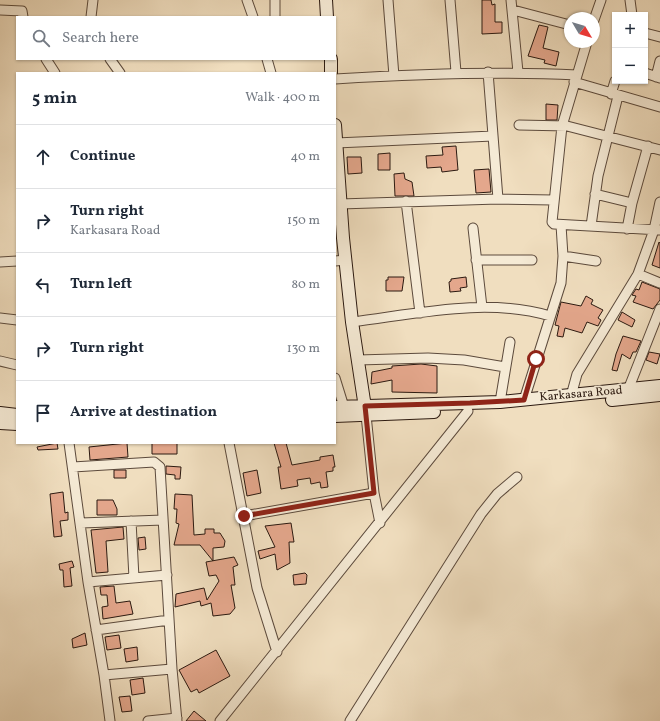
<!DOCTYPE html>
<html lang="en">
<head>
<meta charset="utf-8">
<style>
	:root { --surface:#fff; --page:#f2f2f3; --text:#1f2937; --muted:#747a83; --line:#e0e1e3 }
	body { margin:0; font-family:Vollkorn,serif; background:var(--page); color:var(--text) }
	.controls { position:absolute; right:12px; top:12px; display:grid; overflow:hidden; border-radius:0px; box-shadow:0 1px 3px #0004 }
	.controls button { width:36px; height:36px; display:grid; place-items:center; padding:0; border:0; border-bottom:1px solid var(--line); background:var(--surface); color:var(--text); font:20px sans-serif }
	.compass { position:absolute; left:564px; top:12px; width:36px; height:36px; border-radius:50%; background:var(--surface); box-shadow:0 1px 3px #0004; rotate:128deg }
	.stop { position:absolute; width:12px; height:12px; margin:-9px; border:3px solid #8f2418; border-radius:50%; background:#fff }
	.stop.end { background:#8f2418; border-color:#fff; box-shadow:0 1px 4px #0008 }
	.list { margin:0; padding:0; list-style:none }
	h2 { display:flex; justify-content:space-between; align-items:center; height:52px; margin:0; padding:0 16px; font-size:17px }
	h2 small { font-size:13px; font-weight:400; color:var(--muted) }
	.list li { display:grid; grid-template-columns:26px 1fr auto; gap:12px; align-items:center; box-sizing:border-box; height:64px; padding:0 16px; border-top:1px solid var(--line) }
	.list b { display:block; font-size:15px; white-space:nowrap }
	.list p { margin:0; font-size:13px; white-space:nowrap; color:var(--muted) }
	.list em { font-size:13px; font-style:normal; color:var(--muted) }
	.icon { flex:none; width:22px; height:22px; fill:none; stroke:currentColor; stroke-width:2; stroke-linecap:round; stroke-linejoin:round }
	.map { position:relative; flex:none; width:660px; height:721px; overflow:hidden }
	.search { position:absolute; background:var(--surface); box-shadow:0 1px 3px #0004; left:16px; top:16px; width:320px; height:44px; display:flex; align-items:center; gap:10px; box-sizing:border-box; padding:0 14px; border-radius:0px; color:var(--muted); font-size:15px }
	.panel { position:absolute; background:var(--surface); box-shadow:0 1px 3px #0004; left:16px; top:72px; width:320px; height:372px; border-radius:0px }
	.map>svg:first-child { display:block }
</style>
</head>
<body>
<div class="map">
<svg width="660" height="721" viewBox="0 0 660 721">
	<rect width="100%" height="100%" fill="#f0debf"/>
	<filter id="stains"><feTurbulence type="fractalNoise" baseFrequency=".005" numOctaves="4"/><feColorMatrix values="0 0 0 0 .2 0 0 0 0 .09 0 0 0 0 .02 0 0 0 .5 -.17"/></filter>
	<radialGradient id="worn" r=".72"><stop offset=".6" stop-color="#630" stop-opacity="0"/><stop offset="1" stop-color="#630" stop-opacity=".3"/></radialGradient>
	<path fill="#e4a78c" stroke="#2b1910" d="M482,0H491L492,5L495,4V22H502V33L482,34Z
		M539,25L548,27L543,48L559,52L556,66L544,63L545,60L528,56Z
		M546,104L558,105L557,120H546Z
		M456,146L458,170L442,172L441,167L427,168L426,156L443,155L442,147Z
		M390,153V170H378V154Z
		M347,157H361L362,173L348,174Z
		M489,169L491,192L476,193L474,170Z
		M404,173L405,179L412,182L414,196H395L394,174Z
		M659,242L660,243V268L652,265Z
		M388,277H404L402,291H386V280H388Z
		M466,277L467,287L460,288L461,291L450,292L449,282L451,281V279Z
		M642,282L660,289V300L653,309L633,302L636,296L632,295L636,289L639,290Z
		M586,296L593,300L591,304L603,310L598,318L601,320L598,326L587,322L582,333L565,328L563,337L557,336L559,326L555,325L561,302L581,306Z
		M622,312L635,320L632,327L618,320Z
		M623,336L641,341L636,352H633L630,359L622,354L617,371L612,370L616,354Z
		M649,352L660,354L657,364L646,360Z
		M421,364L437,366V393L392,392V380L371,384L372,372L392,368V366Z
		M57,443L58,449L38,450L37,447Z
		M127,443L128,457L90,460L89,447Z
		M152,443H177V454H152Z
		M274,443H286L292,465L320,460V457L333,455L335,467H333V471L326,472L328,487L321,488L320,482L311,484L310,478L297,480L298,486L281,489L278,467H281Z
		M166,466L181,467L180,479H175V475L166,474Z
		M114,470H126V478H114Z
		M257,470L261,493L247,496L243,473Z
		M63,492L65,513L68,512V520L60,521L62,536L54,537L50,494Z
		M175,494L192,495L194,535L205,534V529H214V533H220L225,541L224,547L213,548V561L200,545H174L179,524L176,523L177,509H174Z
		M97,500H113L117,509V515H97Z
		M291,523L294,542H289L290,563L277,570L275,554L260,559L258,551L275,547L265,526Z
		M123,527L124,539L106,541L108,572L96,573L91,530Z
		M145,537L146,549L139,550L138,538Z
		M234,557L238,565L233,567L235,585H231L235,608L230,614L213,616L211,603L201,606L200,601L175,607L176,594L204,588L207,600L219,581L216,575L209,576L206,562Z
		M72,561L74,567L70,568L72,586L64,587L63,570H60L59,564Z
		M305,573L307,575L306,584L294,585L293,575Z
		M114,586L116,603L130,601L133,614L103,619L102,607L108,606L107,595H101L100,587Z
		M85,633L87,645L73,648L72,639Z
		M119,635L121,648L107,650L105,637Z
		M137,647L138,660L126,662L124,649Z
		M216,650L230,676L199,693L197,689L191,692L179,670Z
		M143,678L145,693L132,695L130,680Z
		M130,696L132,711L122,712L119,697Z
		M194,711L206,721H186Z"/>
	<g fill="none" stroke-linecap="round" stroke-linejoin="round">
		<defs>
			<path id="street" d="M247,0L253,17
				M388,0L394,76
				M450,0L456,72
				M511,0L518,72
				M630,0L632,15
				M0,10L22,11L23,17
				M513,10L570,25
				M91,17L93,0
				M275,17V0
				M594,20L601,0
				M645,33L660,37
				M587,42L562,126L552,222L554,224L660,230
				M46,59L55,73
				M110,59L120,73
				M267,59L271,73
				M488,72L498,199
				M645,73L660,78
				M656,77L660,61
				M335,79C416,74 496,71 577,75
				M574,82L660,107
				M611,94L615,81
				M519,125L567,126L660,150
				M336,143L493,136
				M595,194L632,203
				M406,201L420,313
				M340,204L498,199L553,200
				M591,226L598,176L618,96
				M473,228L482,307
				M627,229L632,203L648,146
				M563,256L596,261
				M476,260H532
				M335,261L346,260
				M0,262L17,261
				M638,274L660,283
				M0,318L17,320
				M352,322C416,314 487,297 550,316
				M358,360L428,358L464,360L505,367
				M0,361L17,365
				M335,378L344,407
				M628,390L660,309
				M571,396L577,374L638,274L654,230L660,202
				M524,400L561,283L563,256L561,225
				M500,402L510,342
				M366,415L374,493L380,523
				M69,443L88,582L104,675L110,721
				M229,443L257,588L277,652
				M73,467L154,462L160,467L172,669L177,721
				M244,516L374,493
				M131,521L134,578
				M81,523L163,520
				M88,582L167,575
				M96,630L169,620
				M104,675L172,669
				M148,721L177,718
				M220,721L468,411
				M350,721L481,514L497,494L517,477"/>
			<path id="secondary" d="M326,0L327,17
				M331,59V73
				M335,125L343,238L352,322L366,414
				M612,400L660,395
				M335,407L500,402L660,386
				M0,413L17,415
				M335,416L434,412
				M0,423L17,424"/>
		</defs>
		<use href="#street" stroke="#5c4a3c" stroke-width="11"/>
		<use href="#secondary" stroke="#2b1910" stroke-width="14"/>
		<use href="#street" stroke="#f5ead5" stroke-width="9"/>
		<use href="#secondary" stroke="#f5ead5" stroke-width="12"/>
	</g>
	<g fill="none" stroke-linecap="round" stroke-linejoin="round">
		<path stroke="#8f2418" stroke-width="5" d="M244,516L374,493L365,406L470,403L524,400L536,359"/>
	</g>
	<g text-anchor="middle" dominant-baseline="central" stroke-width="3.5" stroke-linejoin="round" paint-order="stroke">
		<g font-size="12" fill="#2b1910" stroke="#f5ead5">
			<text transform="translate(581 394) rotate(-5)">Karkasara Road</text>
		</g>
	</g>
	<rect width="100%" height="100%" filter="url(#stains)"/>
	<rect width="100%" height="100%" fill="url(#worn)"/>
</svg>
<div class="controls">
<button>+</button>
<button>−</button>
</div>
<svg class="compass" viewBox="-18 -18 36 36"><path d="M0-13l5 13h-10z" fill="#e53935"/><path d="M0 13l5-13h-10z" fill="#747a83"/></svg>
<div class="stop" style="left:536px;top:359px"></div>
<div class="stop end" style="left:244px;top:516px"></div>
<div class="search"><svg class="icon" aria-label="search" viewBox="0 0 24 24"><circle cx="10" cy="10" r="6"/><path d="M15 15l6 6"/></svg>Search here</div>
<section class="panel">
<h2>5 min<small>Walk · 400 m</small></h2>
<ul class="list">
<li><svg class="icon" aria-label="ahead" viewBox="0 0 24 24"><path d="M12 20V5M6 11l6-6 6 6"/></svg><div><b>Continue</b></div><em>40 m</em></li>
<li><svg class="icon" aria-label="right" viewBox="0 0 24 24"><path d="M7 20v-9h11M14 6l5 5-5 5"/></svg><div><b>Turn right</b><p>Karkasara Road</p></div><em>150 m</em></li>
<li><svg class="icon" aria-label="left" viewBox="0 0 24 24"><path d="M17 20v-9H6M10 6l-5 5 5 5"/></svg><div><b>Turn left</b></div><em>80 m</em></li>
<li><svg class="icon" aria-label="right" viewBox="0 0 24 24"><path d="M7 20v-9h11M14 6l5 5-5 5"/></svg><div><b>Turn right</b></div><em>130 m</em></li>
<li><svg class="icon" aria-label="arrive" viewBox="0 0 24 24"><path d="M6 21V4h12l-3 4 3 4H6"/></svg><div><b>Arrive at destination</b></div></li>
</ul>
</section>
</div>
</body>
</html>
